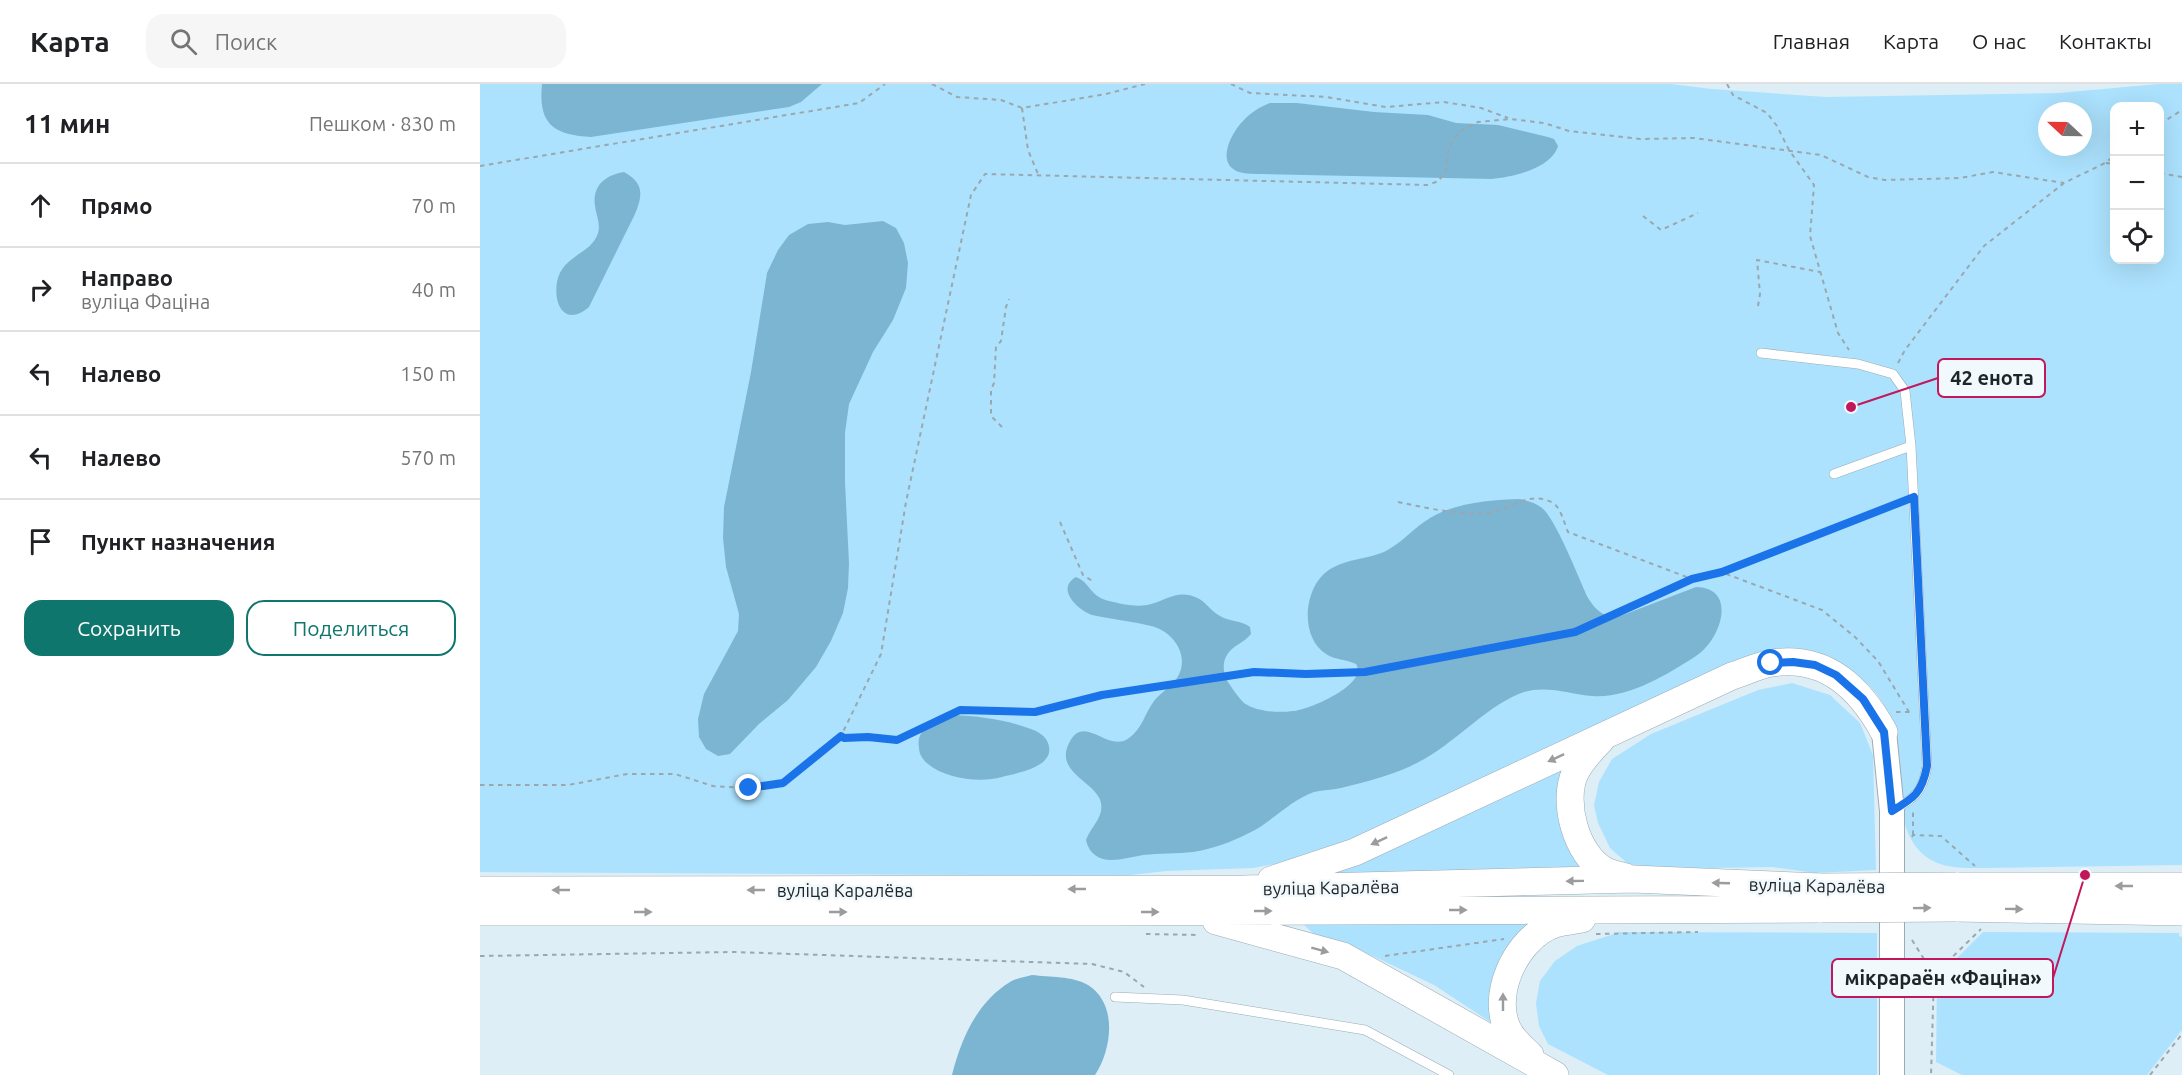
<!DOCTYPE html>
<html lang="ru">
<head>
<meta charset="utf-8">
<style>
	:root { --surface:#fff; --page:#f6f6f6; --text:#202124; --muted:#757577; --line:#e0e0e0; --accent:#0f766e }
	body { margin:0; font-family:Ubuntu,sans-serif; background:var(--page); color:var(--text) }
	.controls { position:absolute; right:18px; top:18px; display:grid; overflow:hidden; border-radius:12px; box-shadow:0 6px 24px #0002 }
	.controls button { width:54px; height:54px; display:grid; place-items:center; padding:0; border:0; border-bottom:2px solid var(--line); background:var(--surface); color:var(--text); font:30px sans-serif }
	.compass { position:absolute; left:1558px; top:18px; width:54px; height:54px; border-radius:50%; background:var(--surface); box-shadow:0 6px 24px #0002; rotate:292deg }
	.stop { position:absolute; width:18px; height:18px; margin:-14px; border:4px solid #1a73e8; border-radius:50%; background:#fff }
	.stop.end { background:#1a73e8; border-color:#fff; box-shadow:0 2px 6px #0008 }
	.list { margin:0; padding:0; list-style:none }
	h2 { display:flex; justify-content:space-between; align-items:center; height:78px; margin:0; padding:0 24px; font-size:26px }
	h2 small { font-size:20px; font-weight:400; color:var(--muted) }
	.list li { display:grid; grid-template-columns:39px 1fr auto; gap:18px; align-items:center; box-sizing:border-box; height:84px; padding:0 24px; border-top:2px solid var(--line) }
	.list b { display:block; font-size:22px; white-space:nowrap }
	.list p { margin:0; font-size:20px; white-space:nowrap; color:var(--muted) }
	.list em { font-size:20px; font-style:normal; color:var(--muted) }
	.actions { display:flex; gap:12px; padding:18px 24px }
	.actions a { flex:1; padding:14px 0; border:2px solid var(--accent); border-radius:18px; text-align:center; font-size:21px; color:var(--accent) }
	.actions .main { background:var(--accent); color:#fff }
	.icon { flex:none; width:33px; height:33px; fill:none; stroke:currentColor; stroke-width:2; stroke-linecap:round; stroke-linejoin:round }
	.map { position:relative; flex:none; width:1702px; height:991px; overflow:hidden }
	header { display:flex; align-items:center; gap:36px; box-sizing:border-box; height:84px; padding:0 30px; background:var(--surface); border-bottom:2px solid var(--line) }
	header strong { font-size:28px }
	nav { display:flex; gap:33px; margin-inline-start:auto; font-size:21px }
	.search { width:420px; height:54px; background:var(--page); display:flex; align-items:center; gap:15px; box-sizing:border-box; padding:0 21px; border-radius:18px; color:var(--muted); font-size:22px }
	main { display:flex }
	aside { flex:1; background:var(--surface) }
	.map>svg:first-child { display:block }
</style>
</head>
<body>
<header>
<strong>Карта</strong>
<div class="search"><svg class="icon" aria-label="search" viewBox="0 0 24 24"><circle cx="10" cy="10" r="6"/><path d="M15 15l6 6"/></svg>Поиск</div>
<nav><a>Главная</a><a>Карта</a><a>О нас</a><a>Контакты</a></nav>
</header>
<main>
<aside>
<h2>11 мин<small>Пешком · 830 m</small></h2>
<ul class="list">
<li><svg class="icon" aria-label="ahead" viewBox="0 0 24 24"><path d="M12 20V5M6 11l6-6 6 6"/></svg><div><b>Прямо</b></div><em>70 m</em></li>
<li><svg class="icon" aria-label="right" viewBox="0 0 24 24"><path d="M7 20v-9h11M14 6l5 5-5 5"/></svg><div><b>Направо</b><p>вуліца Фаціна</p></div><em>40 m</em></li>
<li><svg class="icon" aria-label="left" viewBox="0 0 24 24"><path d="M17 20v-9H6M10 6l-5 5 5 5"/></svg><div><b>Налево</b></div><em>150 m</em></li>
<li><svg class="icon" aria-label="left" viewBox="0 0 24 24"><path d="M17 20v-9H6M10 6l-5 5 5 5"/></svg><div><b>Налево</b></div><em>570 m</em></li>
<li><svg class="icon" aria-label="arrive" viewBox="0 0 24 24"><path d="M6 21V4h12l-3 4 3 4H6"/></svg><div><b>Пункт назначения</b></div></li>
</ul>
<div class="actions"><a class="main">Сохранить</a><a>Поделиться</a></div>
</aside>
<div class="map">
<svg width="1702" height="991" viewBox="0 0 1702 991">
	<rect width="100%" height="100%" fill="#ddeef7"/>
	<path fill="#ace2fe" fill-rule="evenodd" d="M0,0H1191L1232,5L1346,13L1579,9L1678,0H1702V781L1505,784C1489,784 1470,785 1455,778C1408,757 1422,677 1410,635C1401,604 1370,584 1342,570L866,759L806,778L773,784L686,787L642,792L0,788ZM1634,22H1680V176H1634ZM1567,27H1603V63H1567Z
		M1312,599L1350,611L1380,639L1393,671L1396,786L1335,789L1292,783L1171,785L1147,779L1130,764L1118,739L1114,721L1119,698L1132,675L1171,650L1278,606Z
		M1093,679L1102,778L1092,789L835,794Z
		M1057,835L1021,945L954,901L874,863L835,851L822,839Z
		M1140,848L1397,849V991H1128L1068,960L1059,942L1056,919L1060,897L1075,877L1097,862Z
		M1503,848L1699,849V852L1702,853V946L1667,991H1482L1456,978L1457,894Z"/>
	<path fill="#7cb5d2" d="M62,0H342L321,18L309,23L111,53C73,51 58,40 62,0Z
		M790,19H817L894,28L948,31L976,39L1018,41L1068,53L1074,55L1078,62C1071,85 1032,93 1012,95L782,90C775,90 766,90 759,88C735,80 751,49 763,37C771,28 780,23 790,19Z
		M144,88C164,99 163,111 155,130L109,223C86,243 73,222 77,198C82,171 112,170 118,149C121,140 116,131 115,122C112,101 126,91 144,88Z
		M403,137L416,144L424,159L428,179L426,204L413,236L393,268L369,320L365,349V398L369,479L368,504L363,529L351,557L336,583L308,616L279,640L250,670L238,672L226,665L219,653L218,635L224,610L258,547L259,530L246,483L243,454L244,423L271,288L287,189L298,166L309,151L328,140L348,138L365,141Z
		M1040,415C1048,417 1056,419 1062,424C1076,435 1099,495 1108,514C1118,529 1125,535 1143,531L1216,503C1259,504 1240,557 1216,572C1187,591 1147,615 1112,612C1091,610 1066,601 1044,608C1009,620 979,655 946,674C921,689 890,697 861,704C852,706 843,706 834,708C809,717 792,738 769,749C752,758 732,765 713,768C697,770 680,769 663,771C651,773 635,778 623,775C613,772 608,765 606,756C610,744 624,733 621,719C617,698 574,689 589,659C604,628 628,670 649,654C662,645 665,629 674,617C681,608 691,603 697,594C711,572 693,547 671,542C651,537 631,535 612,531C598,526 575,505 596,493C611,499 609,512 629,517C642,520 658,524 671,520C687,516 697,506 715,513C725,516 730,527 740,532C750,538 761,536 770,543L771,550C764,559 753,561 747,571C741,580 744,593 750,601C754,607 759,614 764,619C777,628 799,629 813,627C829,626 889,600 876,580C866,575 855,576 846,570C818,552 824,499 852,484C868,475 887,475 904,468C920,460 930,448 944,438C969,419 1010,416 1040,415Z
		M474,631C499,632 527,636 551,645C557,647 566,652 568,659C577,683 537,689 522,693C500,699 466,695 448,680C443,676 439,670 439,664C435,643 458,635 474,631Z
		M552,891C569,893 593,892 608,901C638,920 632,965 615,991H472C481,955 497,918 530,898C536,894 545,893 552,891Z"/>
	<g fill="none" stroke-linecap="round" stroke-linejoin="round">
		<defs>
			<path id="lane" d="M1281,269L1378,280L1413,290L1425,307L1431,362L1447,682C1443,707 1436,713 1414,726
				M1354,390L1431,362
				M635,913L703,916L885,946L969,991"/>
			<path id="secondary" d="M1404,648L1412,727V991"/>
			<path id="primary" d="M1121,656C1111,666 1102,676 1095,689C1082,718 1096,770 1124,786C1130,790 1139,791 1146,793
				M791,796L875,768L1252,592C1265,588 1279,581 1292,579C1346,571 1380,604 1404,648
				M1476,802H1702
				M0,806L764,805L1153,795L1341,803
				M1476,824L1702,828
				M0,828H639L1341,825
				M736,837L863,872L1075,991
				M1050,971C1044,965 1036,958 1031,951C1007,915 1036,853 1075,840C1084,837 1094,837 1102,835"/>
		</defs>
		<use href="#lane" stroke="#9babb3" stroke-width="10"/>
		<use href="#secondary" stroke="#9babb3" stroke-width="26"/>
		<use href="#primary" stroke="#9babb3" stroke-width="28"/>
		<path stroke="#9aa7ae" stroke-width="2" stroke-dasharray="4.5 4.5" stroke-linecap="butt" d="M452,0L477,13L521,16L542,24L626,10L665,0
			M751,0L770,9L847,13L906,23L964,18L1001,24L1028,34
			M1247,0L1253,11L1287,29L1297,42L1309,66L1334,101L1330,152L1358,249L1369,266
			M542,24L548,66L558,90
			M1680,40L1702,26
			M1626,79L1634,80
			M0,82L379,19L405,0
			M1680,89L1702,93
			M1163,132L1181,146L1218,129
			M1278,222L1280,210L1277,176L1340,188
			M1418,279L1425,266L1504,162L1584,99L1625,79L1634,72
			M522,343L511,332V306L514,299L516,263L521,257L526,223L529,215
			M918,418C947,424 976,431 1006,429C1030,427 1049,405 1073,419C1081,424 1084,439 1088,448L1212,495L1241,488L1342,526L1375,553L1398,577L1429,628
			M580,438L603,491L614,498
			M1241,488L1423,417
			M1416,628H1434
			M361,652L364,654L388,653L417,656L480,626L555,628L622,611L774,588L827,590L885,588L1095,547L1212,495
			M0,701H88L147,690H195L233,702L269,704L303,699L361,652L401,570L426,418L491,111L505,90L947,101L959,97L966,85L969,63L980,47L998,38L1030,35L1064,39L1089,47L1160,55L1214,54L1341,71L1388,93L1405,96L1480,94L1513,88L1584,99
			M1433,751V727
			M1432,753L1433,751L1461,752L1495,782
			M666,850L720,851
			M1116,850L1218,848
			M1432,856L1454,891L1451,991
			M0,872L253,868L612,880L644,888L664,903
			M905,872L1024,855
			M1454,891L1501,845
			M1670,991L1702,950"/>
		<use href="#lane" stroke="#fff" stroke-width="9"/>
		<use href="#secondary" stroke="#fff" stroke-width="24"/>
		<use href="#primary" stroke="#fff" stroke-width="27"/>
		<defs>
			<path id="primary-bridge" d="M1341,803L1476,802
				M1341,825L1476,824"/>
		</defs>
		<use href="#primary-bridge" stroke="#9babb3" stroke-width="28" stroke-linecap="butt"/>
		<use href="#primary-bridge" stroke="#fff" stroke-width="27"/>
	</g>
	<defs><path id="oneway-solid" d="M-6-.8H1V-3.2L6.5 0L1 3.2V.8H-6Z" transform="scale(1.5)"/></defs>
	<g fill="#9a9c9e">
		<use href="#oneway-solid" transform="translate(1076 674) rotate(155)"/>
		<use href="#oneway-solid" transform="translate(899 757) rotate(155)"/>
		<use href="#oneway-solid" transform="translate(1095 797) rotate(179)"/>
		<use href="#oneway-solid" transform="translate(1241 799) rotate(-178)"/>
		<use href="#oneway-solid" transform="translate(1644 802) rotate(-180)"/>
		<use href="#oneway-solid" transform="translate(597 805) rotate(180)"/>
		<use href="#oneway-solid" transform="translate(81 806) rotate(180)"/>
		<use href="#oneway-solid" transform="translate(276 806) rotate(180)"/>
		<use href="#oneway-solid" transform="translate(1442 824) rotate(-1)"/>
		<use href="#oneway-solid" transform="translate(1534 825) rotate(1)"/>
		<use href="#oneway-solid" transform="translate(978 826)"/>
		<use href="#oneway-solid" transform="translate(783 827)"/>
		<use href="#oneway-solid" transform="translate(163 828)"/>
		<use href="#oneway-solid" transform="translate(358 828)"/>
		<use href="#oneway-solid" transform="translate(670 828)"/>
		<use href="#oneway-solid" transform="translate(840 866) rotate(15)"/>
		<use href="#oneway-solid" transform="translate(1023 918) rotate(-90)"/>
	</g>
	<g fill="none" stroke-linecap="round" stroke-linejoin="round">
		<path stroke="#1a73e8" stroke-width="8" d="M269,704L303,699L361,652L364,654L388,653L417,656L480,626L555,628L622,611L774,588L826,590L885,588L1095,548L1212,495L1242,488L1434,413L1447,682C1442,709 1434,714 1412,727L1404,648L1383,615L1356,591L1335,581L1313,578L1291,579"/>
	</g>
	<g text-anchor="middle" dominant-baseline="central" stroke-width="5" stroke-linejoin="round" paint-order="stroke">
		<g font-size="18" fill="#1e2428" stroke="#f2f9fd">
			<text transform="translate(1337 801) rotate(1)">вуліца Каралёва</text>
			<text transform="translate(851 803) rotate(-1)">вуліца Каралёва</text>
			<text x="365" y="806">вуліца Каралёва</text>
		</g>
	</g>
	<path fill="none" stroke="#c2185b" stroke-width="2" d="M1371 323L1458 294M1605 791L1573 894"/>
	<g fill="#c2185b" stroke="#f2f9fd" stroke-width="2">
		<circle cx="1371" cy="323" r="6"/>
		<circle cx="1605" cy="791" r="6"/>
	</g>
	<g fill="#f2f9fd" stroke="#c2185b" stroke-width="2">
		<rect x="1458" y="275" width="107" height="38" rx="6"/>
		<rect x="1352" y="875" width="221" height="38" rx="6"/>
	</g>
	<g font-size="20" text-anchor="middle" font-weight="bold" fill="#1e2428">
		<text x="1512" y="301">42 енота</text>
		<text x="1463" y="901">мікрараён «Фаціна»</text>
	</g>
</svg>
<div class="controls">
<button>+</button>
<button>−</button>
<button><svg class="icon" aria-label="locate" viewBox="0 0 24 24"><circle cx="12" cy="12" r="6"/><path d="M12 2v4M12 18v4M2 12h4M18 12h4"/></svg></button>
</div>
<svg class="compass" viewBox="-18 -18 36 36"><path d="M0-13l5 13h-10z" fill="#e53935"/><path d="M0 13l5-13h-10z" fill="#757577"/></svg>
<div class="stop" style="left:1291px;top:579px"></div>
<div class="stop end" style="left:269px;top:704px"></div>
</div>
</main>
</body>
</html>
